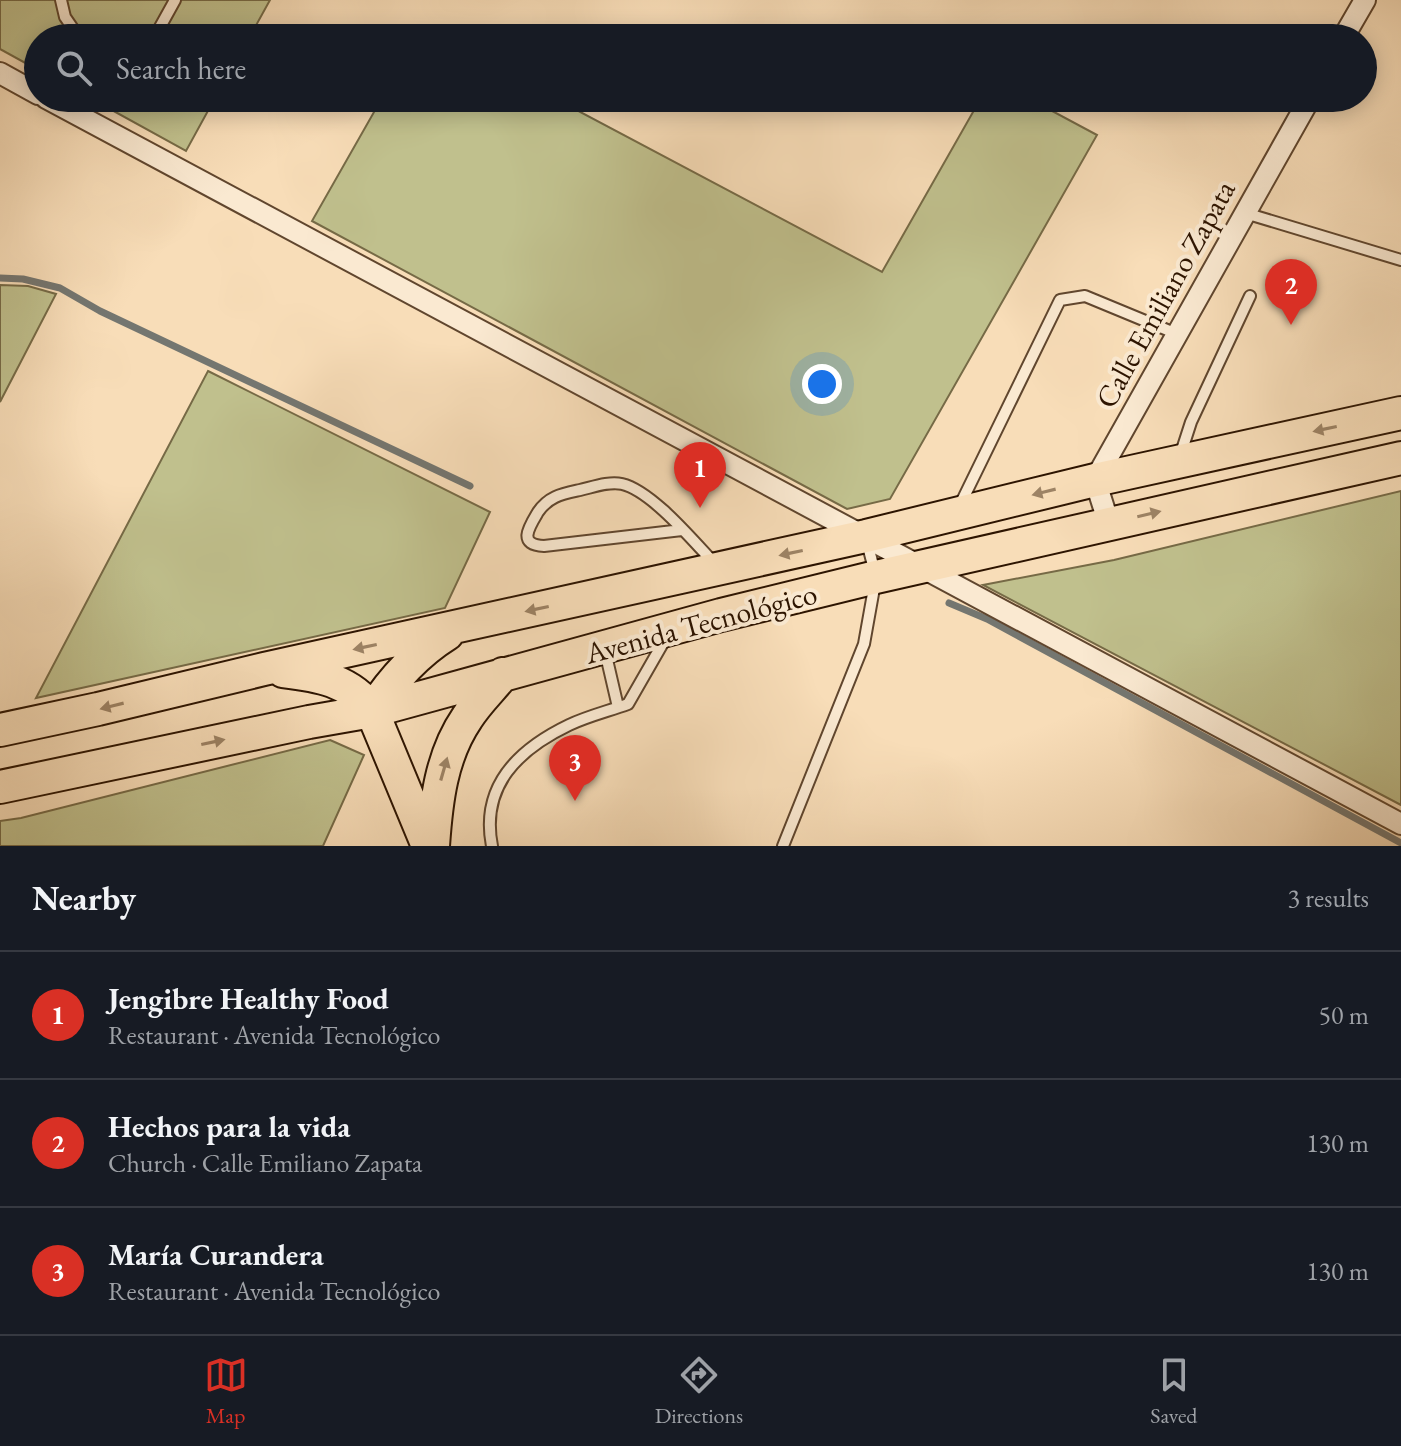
<!DOCTYPE html>
<html lang="en">
<head>
<meta charset="utf-8">
<style>
	:root { --surface:#171b24; --page:#20242c; --text:#f1f3f6; --muted:#9ea1a6; --line:#363941; --accent:#d93025 }
	body { margin:0; font-family:"EB Garamond",serif; background:var(--page); color:var(--text) }
	.you { position:absolute; left:822px; top:384px; width:28px; height:28px; margin:-20px; border:6px solid #fff; border-radius:50%; background:#1a73e8; box-shadow:0 0 0 12px #1a73e833 }
	.badge { display:grid; place-items:center; width:52px; height:52px; border-radius:50%; background:var(--accent); color:#fff; font-size:26px; font-weight:700 }
	.pin { position:absolute; translate:-50% -66px; filter:drop-shadow(0 2px 4px #0008) }
	.pin::after { content:''; position:absolute; top:42px; width:28px; height:24px; background:inherit; clip-path:polygon(0 0,100% 0,50% 100%) }
	.list { margin:0; padding:0; list-style:none }
	h2 { display:flex; justify-content:space-between; align-items:center; height:104px; margin:0; padding:0 32px; font-size:34px }
	h2 small { font-size:26px; font-weight:400; color:var(--muted) }
	.list li { display:grid; grid-template-columns:52px 1fr auto; gap:24px; align-items:center; box-sizing:border-box; height:128px; padding:0 32px; border-top:2px solid var(--line) }
	.list b { display:block; font-size:30px; white-space:nowrap }
	.list p { margin:0; font-size:26px; white-space:nowrap; color:var(--muted) }
	.list em { font-size:26px; font-style:normal; color:var(--muted) }
	.icon { flex:none; width:44px; height:44px; fill:none; stroke:currentColor; stroke-width:2; stroke-linecap:round; stroke-linejoin:round }
	.map { position:relative; flex:none; width:1401px; height:846px; overflow:hidden }
	.search { position:absolute; background:var(--surface); box-shadow:0 4px 20px #0003; left:24px; right:24px; top:24px; height:88px; display:flex; align-items:center; gap:20px; box-sizing:border-box; padding:0 28px; border-radius:44px; color:var(--muted); font-size:30px }
	.sheet { height:488px; background:var(--surface) }
	nav { display:flex; justify-content:space-around; align-items:center; box-sizing:border-box; height:112px; border-top:2px solid var(--line); background:var(--surface); font-size:22px; color:var(--muted) }
	nav a { display:grid; justify-items:center; gap:4px }
	nav .on { color:var(--accent) }
	.map>svg:first-child { display:block }
</style>
</head>
<body>
<div class="map">
<svg width="1401" height="846" viewBox="0 0 1401 846">
	<rect width="100%" height="100%" fill="#f8ddb8"/>
	<filter id="stains"><feTurbulence type="fractalNoise" baseFrequency=".0025" numOctaves="4"/><feColorMatrix values="0 0 0 0 .2 0 0 0 0 .09 0 0 0 0 .02 0 0 0 .5 -.17"/></filter>
	<radialGradient id="worn" r=".72"><stop offset=".6" stop-color="#630" stop-opacity="0"/><stop offset="1" stop-color="#630" stop-opacity=".3"/></radialGradient>
	<path fill="#c0c08d" stroke="#766a46" stroke-width="2" d="M0,0H270L249,38H38V70L0,49Z
		M90,98H215L186,151Z
		M382,98H554L882,272L981,98H1028L1097,135L890,499L847,509L312,221Z
		M0,285L28,286L56,294L0,402Z
		M208,371L490,512L445,608L36,698Z
		M1401,491V805L983,585L1114,560Z
		M330,740L364,755L323,846H0V821L21,818Z"/>
	<g fill="none" stroke-linecap="round" stroke-linejoin="round">
		<path stroke="#747670" stroke-width="7" d="M0,278L23,279L60,288L100,311L470,486
			M949,603L987,619L1401,843"/>
		<defs>
			<path id="lane" d="M61,0L65,17L76,33L73,38
				M154,38L175,0
				M73,114L81,98
				M1245,213L1401,260
				M1180,456L1191,422L1250,296
				M960,505L1060,300L1085,296L1177,334
				M682,530L544,546C517,545 529,527 538,512C549,496 562,494 580,490C593,487 609,481 622,484C652,491 694,542 715,564
				M605,651L618,707
				M492,846C480,785 519,749 569,725C588,716 609,711 628,704L667,636
				M783,846L864,644L876,577L867,542"/>
			<path id="street" d="M1343,38L1365,0
				M0,73L38,94
				M46,98L1401,824
				M1109,524L1095,480L1310,98"/>
			<path id="primary" d="M283,671C317,675 351,680 372,711L428,846
				M372,711C392,680 415,654 447,634
				M0,730L98,709L264,669L866,536L1095,480L1401,413
				M0,787L309,722L372,711L721,615L876,577L1401,458
				M433,846C436,802 441,756 467,718C477,702 491,689 503,674"/>
		</defs>
		<use href="#lane" stroke="#60462e" stroke-width="14"/>
		<use href="#street" stroke="#60462e" stroke-width="24"/>
		<use href="#primary" stroke="#2d1400" stroke-width="36"/>
		<use href="#lane" stroke="#fae9d1" stroke-width="10"/>
		<use href="#street" stroke="#fae9d1" stroke-width="20"/>
		<use href="#primary" stroke="#f8ddb8" stroke-width="32"/>
	</g>
	<defs><path id="oneway-solid" d="M-6-.8H1V-3.2L6.5 0L1 3.2V.8H-6Z" transform="scale(2)"/></defs>
	<g fill="#9d8365">
		<use href="#oneway-solid" transform="translate(1325 429) rotate(168)"/>
		<use href="#oneway-solid" transform="translate(1044 492) rotate(166)"/>
		<use href="#oneway-solid" transform="translate(1149 514) rotate(-13)"/>
		<use href="#oneway-solid" transform="translate(791 553) rotate(168)"/>
		<use href="#oneway-solid" transform="translate(537 609) rotate(168)"/>
		<use href="#oneway-solid" transform="translate(365 647) rotate(168)"/>
		<use href="#oneway-solid" transform="translate(112 706) rotate(166)"/>
		<use href="#oneway-solid" transform="translate(213 742) rotate(-12)"/>
		<use href="#oneway-solid" transform="translate(444 769) rotate(-74)"/>
	</g>
	<g text-anchor="middle" dominant-baseline="central" stroke-width="8" stroke-linejoin="round" paint-order="stroke">
		<g font-size="30" fill="#2d1400" stroke="#fae9d1">
			<text transform="translate(1165 294) rotate(-61)">Calle Emiliano Zapata</text>
			<text transform="translate(701 623) rotate(-15)">Avenida Tecnológico</text>
		</g>
	</g>
	<rect width="100%" height="100%" filter="url(#stains)"/>
	<rect width="100%" height="100%" fill="url(#worn)"/>
</svg>
<div class="you"></div>
<div class="pin badge" style="left:700px;top:508px">1</div>
<div class="pin badge" style="left:1291px;top:325px">2</div>
<div class="pin badge" style="left:575px;top:801px">3</div>
<div class="search"><svg class="icon" aria-label="search" viewBox="0 0 24 24"><circle cx="10" cy="10" r="6"/><path d="M15 15l6 6"/></svg>Search here</div>
</div>
<section class="sheet">
<h2>Nearby<small>3 results</small></h2>
<ul class="list">
<li><span class="badge">1</span><div><b>Jengibre Healthy Food</b><p>Restaurant · Avenida Tecnológico</p></div><em>50 m</em></li>
<li><span class="badge">2</span><div><b>Hechos para la vida</b><p>Church · Calle Emiliano Zapata</p></div><em>130 m</em></li>
<li><span class="badge">3</span><div><b>María Curandera</b><p>Restaurant · Avenida Tecnológico</p></div><em>130 m</em></li>
</ul>
</section>
<nav>
<a class="on"><svg class="icon" aria-label="map" viewBox="0 0 24 24"><path d="M3 6l6-2 6 2 6-2v14l-6 2-6-2-6 2zM9 4v14M15 6v14"/></svg>Map</a>
<a><svg class="icon" aria-label="directions" viewBox="0 0 24 24"><path d="M12 3l9 9-9 9-9-9zM9 14v-3h6M13 9l2 2-2 2"/></svg>Directions</a>
<a><svg class="icon" aria-label="saved" viewBox="0 0 24 24"><path d="M7 4h10v16l-5-4-5 4z"/></svg>Saved</a>
</nav>
</body>
</html>
